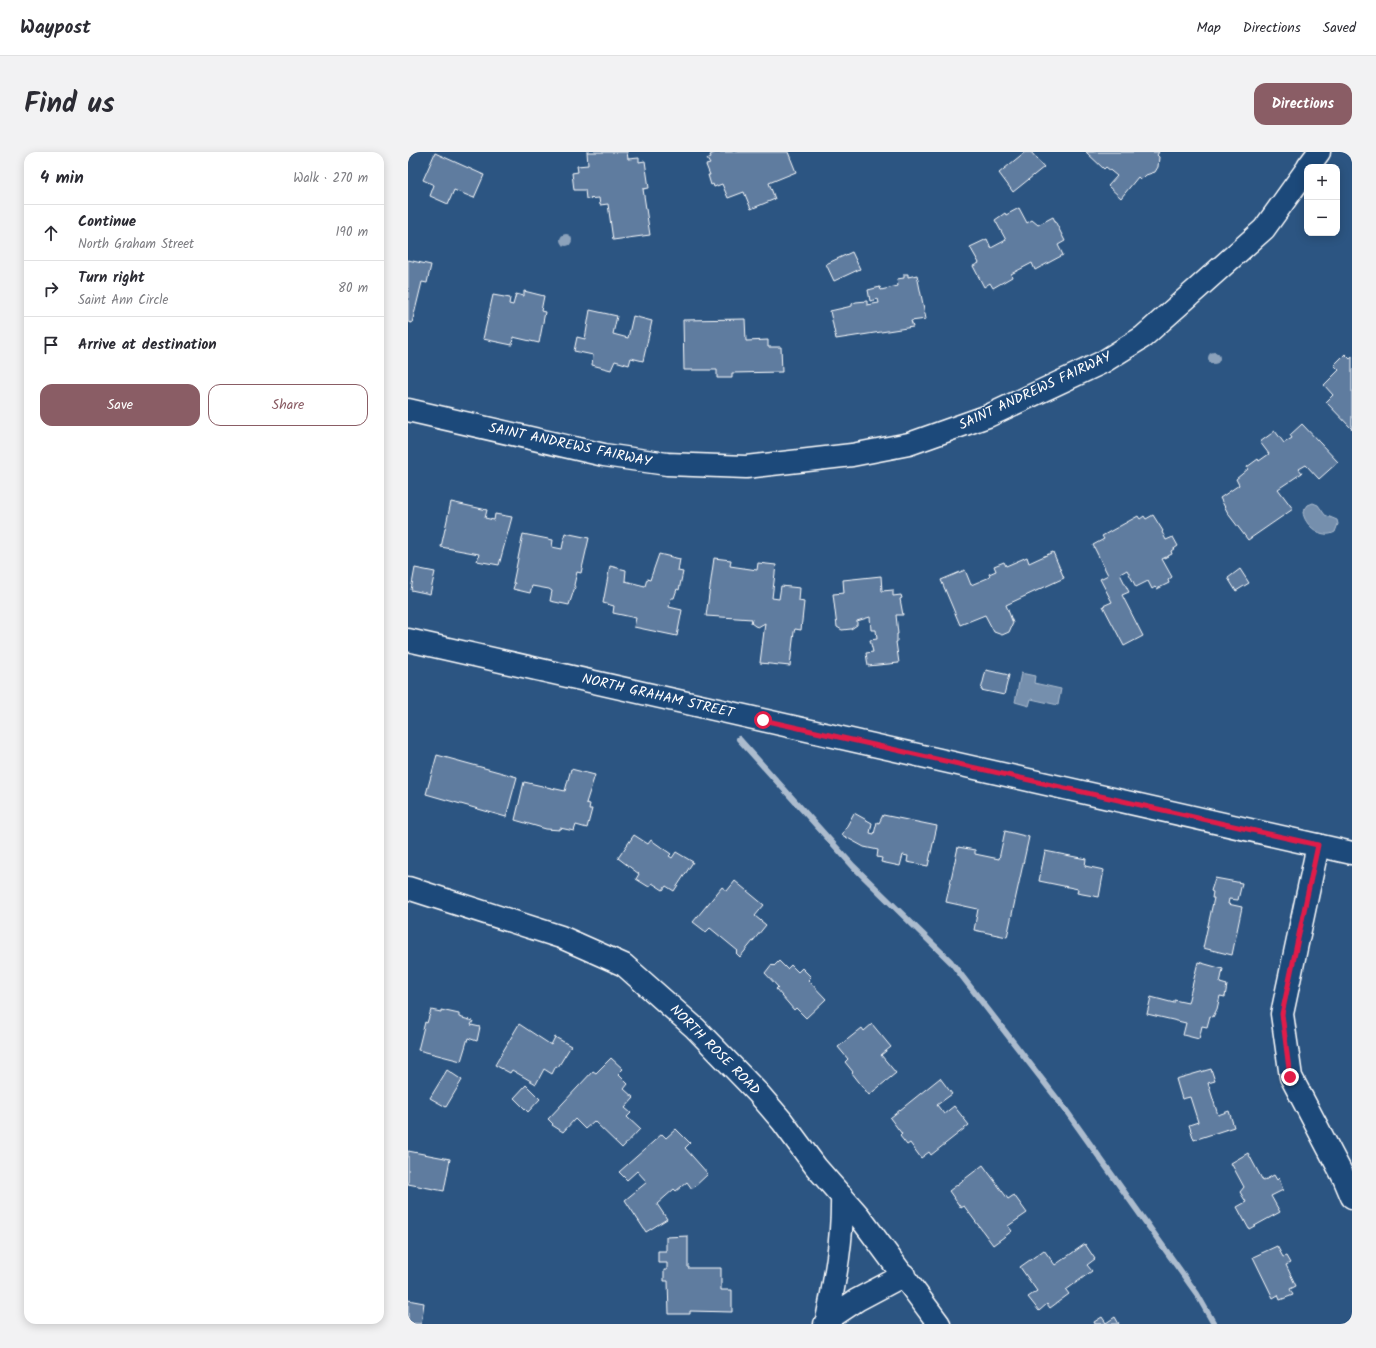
<!DOCTYPE html>
<html lang="en">
<head>
<meta charset="utf-8">
<style>
	:root { --surface:#fff; --page:#f2f2f3; --text:#2b2b33; --muted:#7c7c81; --line:#e1e1e2; --accent:#8a5d65 }
	body { margin:0; font-family:Kalam,sans-serif; background:var(--page); color:var(--text) }
	.controls { position:absolute; right:12px; top:12px; display:grid; overflow:hidden; border-radius:8px; box-shadow:0 2px 10px #0003 }
	.controls button { width:36px; height:36px; display:grid; place-items:center; padding:0; border:0; border-bottom:1px solid var(--line); background:var(--surface); color:var(--text); font:20px sans-serif }
	.stop { position:absolute; width:12px; height:12px; margin:-9px; border:3px solid #e11d48; border-radius:50%; background:#fff }
	.stop.end { background:#e11d48; border-color:#fff; box-shadow:0 1px 4px #0008 }
	.list { margin:0; padding:0; list-style:none }
	h2 { display:flex; justify-content:space-between; align-items:center; height:52px; margin:0; padding:0 16px; font-size:17px }
	h2 small { font-size:13px; font-weight:400; color:var(--muted) }
	.list li { display:grid; grid-template-columns:26px 1fr auto; gap:12px; align-items:center; box-sizing:border-box; height:56px; padding:0 16px; border-top:1px solid var(--line) }
	.list b { display:block; font-size:15px; white-space:nowrap }
	.list p { margin:0; font-size:13px; white-space:nowrap; color:var(--muted) }
	.list em { font-size:13px; font-style:normal; color:var(--muted) }
	.actions { display:flex; gap:8px; padding:12px 16px }
	.actions a { flex:1; padding:9px 0; border:1px solid var(--accent); border-radius:12px; text-align:center; font-size:14px; color:var(--accent) }
	.actions .main { background:var(--accent); color:#fff }
	.icon { flex:none; width:22px; height:22px; fill:none; stroke:currentColor; stroke-width:2; stroke-linecap:round; stroke-linejoin:round }
	.map { position:relative; flex:none; width:944px; height:1172px; overflow:hidden; border-radius:12px }
	header { display:flex; align-items:center; gap:24px; box-sizing:border-box; height:56px; padding:0 20px; background:var(--surface); border-bottom:1px solid var(--line) }
	header strong { font-size:19px }
	nav { display:flex; gap:22px; margin-inline-start:auto; font-size:14px }
	.intro { display:flex; align-items:center; justify-content:space-between; box-sizing:border-box; height:96px; padding:0 24px }
	h1 { margin:0; font-size:28px }
	.button { padding:10px 18px; border-radius:12px; background:var(--accent); color:#fff; font-size:14px; font-weight:700 }
	main { display:flex; gap:24px; padding:0 24px }
	aside { flex:1; background:var(--surface); border-radius:12px; box-shadow:0 2px 10px #0003 }
	.map>svg:first-child { display:block }
</style>
</head>
<body>
<header>
<strong>Waypost</strong>
<nav><a>Map</a><a>Directions</a><a>Saved</a></nav>
</header>
<div class="intro"><h1>Find us</h1><a class="button">Directions</a></div>
<main>
<aside>
<h2>4 min<small>Walk · 270 m</small></h2>
<ul class="list">
<li><svg class="icon" aria-label="ahead" viewBox="0 0 24 24"><path d="M12 20V5M6 11l6-6 6 6"/></svg><div><b>Continue</b><p>North Graham Street</p></div><em>190 m</em></li>
<li><svg class="icon" aria-label="right" viewBox="0 0 24 24"><path d="M7 20v-9h11M14 6l5 5-5 5"/></svg><div><b>Turn right</b><p>Saint Ann Circle</p></div><em>80 m</em></li>
<li><svg class="icon" aria-label="arrive" viewBox="0 0 24 24"><path d="M6 21V4h12l-3 4 3 4H6"/></svg><div><b>Arrive at destination</b></div></li>
</ul>
<div class="actions"><a class="main">Save</a><a>Share</a></div>
</aside>
<div class="map">
<svg width="944" height="1172" viewBox="0 0 944 1172">
	<rect width="100%" height="100%" fill="#2c5582"/>
	<filter id="ink" filterUnits="userSpaceOnUse"><feTurbulence type="fractalNoise" baseFrequency=".025" numOctaves="2"/><feDisplacementMap in="SourceGraphic" scale="8" xChannelSelector="R" yChannelSelector="G"/><feConvolveMatrix kernelMatrix="1 2 1 2 8 2 1 2 1" color-interpolation-filters="sRGB"/></filter>
	<g filter="url(#ink)">
		<path fill="#748fad" stroke="#acbcce" d="M905,351L910,353L917,363L929,368L930,372L927,380C914,388 896,373 895,360L900,353Z
			M613,521L627,524L626,531L653,537L650,553L623,547L621,554L607,550Z"/>
		<g fill="none" stroke-linecap="round" stroke-linejoin="round">
			<path stroke="#acbcce" stroke-width="6" d="M331,587L445,714L543,810L657,957L789,1142L806,1172"/>
		</g>
		<path fill="#5e7c9f" stroke="#fff" d="M179,0H219L220,7L231,6V10L237,9L241,36L235,37L242,83L205,88L200,52L192,53L191,46L178,47L177,38H166L164,21L170,20L169,14L180,13Z
			M308,0H380L388,20L361,31L367,47L343,57L336,40L320,46L314,32L306,35L305,32L303,33L300,23H302L298,13L302,12L299,7L303,5L302,3Z
			M617,0H623L636,15L605,40L591,21Z
			M678,0H751L749,3L751,5L750,15L747,20L738,23L733,28L730,25L713,46L700,34L709,24L698,15L696,17Z
			M27,1L76,23L66,46L46,38L40,52L22,44L26,33L15,28Z
			M611,56L619,71L624,68L630,73L645,65L657,89L650,93L655,103L627,118L624,111L603,122L604,125L585,136L582,131L576,135L565,114L571,111L562,95L579,87L583,96L598,88L587,68L597,61L598,63Z
			M444,100L452,117L426,129L418,112Z
			M0,108L23,113L19,131L14,130L4,171L0,170Z
			M496,122H500V125L509,123L518,167L503,169L505,175L428,187L422,159L444,154V152L448,150L459,149V153L471,151L470,147L462,149L460,138L472,135L473,138L490,134L489,127L496,126Z
			M116,139L136,144L133,159L137,160L131,191L105,185L104,193L75,187L85,143L102,146L101,152L105,153L108,142L116,144Z
			M182,158L209,164L205,182L220,186L225,164L244,169L235,209L223,206L221,213L207,209L203,218L184,213L185,203L166,199L169,185L177,187Z
			M337,167L338,189L360,188V195H373L374,220L324,221V226H309V218H276L275,168Z
			M937,202L942,207L944,204V277L918,250L925,243L916,233L931,218L926,213Z
			M894,272L930,310L911,327L898,313L891,317L894,321L870,337L885,357L840,388L821,363L812,346L831,333L828,327L840,317L839,315L850,307L851,309L861,302L852,290L867,279L876,291L884,286L882,283Z
			M43,350L79,358L77,366L86,368L87,362L104,365L91,413L69,409L71,402L33,395Z
			M745,363L755,379L754,380L758,388L765,385L770,394L763,399L764,402L754,407L764,425L760,428L761,431L749,437L747,435L744,437L740,429L728,435L719,418L712,422L721,440L714,443L735,484L716,494L695,454L704,450L692,427L700,423L685,393L696,387L694,384L730,364L732,367L736,364L738,367Z
			M157,381L181,386L173,421L169,420L166,433L167,435L161,453L142,449L144,439L141,437L124,434L122,441L105,437L107,431H105L115,382L145,388L144,395L154,397Z
			M645,400L656,426L598,453L605,471L601,480L594,483L586,480L577,463L552,473L533,428L557,418L563,433L582,425L581,422L588,419L586,414L596,410L598,414L619,405L621,411Z
			M251,402L272,407L270,419L275,420L271,438L269,437L266,446H263L261,455L274,458L269,484L226,475L228,466L205,461L206,454L195,451L202,414L218,418L217,429L237,434L239,427L242,428Z
			M306,406L323,408L322,414L349,418L350,411L368,413L364,446L371,447L373,434L392,436L391,449L396,450L393,478L387,477L386,480L382,514L352,511L357,471L350,475L347,474L343,471L344,467L298,464Z
			M7,416L27,420L22,442L3,438Z
			M832,417L841,431L828,439L820,426Z
			M473,424L474,439L485,438V444L493,443L494,446L492,447L495,463H488L490,482H489V490H488L491,511L460,514L458,501L465,500L462,488L469,487L468,478H463L462,465L449,469V473L443,477L434,478L429,475L425,442L436,441L435,428Z
			M578,518L601,523L596,543L573,538Z
			M29,603L109,625L98,665L18,642Z
			M163,617L187,623L178,651L182,652L181,657H184L179,676L168,673L166,679L152,676V678L138,677L107,668L116,630L157,639Z
			M446,661L464,671L462,681L466,682L469,670L471,671L475,663L529,674L520,714L499,710L500,704L495,703L492,714L473,710L474,706L469,705L470,698L456,695L434,683Z
			M597,679L621,685L599,785L566,778L570,757L538,750L550,695L567,698V702L591,707Z
			M226,683L240,692L243,688L263,702L261,704L264,706L268,700L285,710L266,739L258,734L255,738L244,731L241,735L228,727L231,722L210,706Z
			M637,699L678,707L677,714L696,718L691,745L669,741L670,737L631,729Z
			M807,726L834,731L830,748L821,747L820,752L834,755L824,803L795,796L806,746H804L805,740L803,739Z
			M327,729L356,753L347,764L358,773L332,805L328,801L330,799L302,776L298,780L285,770L314,735L319,739Z
			M371,809L379,817L383,813L390,820L394,816L403,825L400,828L418,847L398,866L388,856L386,858L368,837L370,835L357,821L364,812L366,814Z
			M790,810L815,817L812,831L819,833L817,845L812,844L809,857L805,865L802,864L799,875L794,874L791,887L775,883L778,871L739,862L743,845L766,851V848L780,851Z
			M23,858L33,860V858L51,862V865L65,869L63,873L72,875L69,889L60,886L53,909L10,898L17,870L19,871Z
			M111,872L143,893L147,885L163,894L150,915L148,914L144,922L136,917L128,932L104,918L102,921L87,913Z
			M464,872L483,895L473,903L488,921L461,943L444,921L445,920L437,910L440,907L430,895L454,876L456,879Z
			M203,906L215,917L210,922L220,932L216,937L226,946L217,956L223,961L219,965L232,977L214,996L186,969L177,977L167,967L155,980L144,973L145,972L140,967L185,919L188,921Z
			M803,917L807,929L800,931L810,963L821,959L826,975L786,988L781,973L790,970L782,945L774,947L768,927Z
			M39,918L54,928L38,955L22,946Z
			M532,926L544,942L529,953L536,962L546,954L561,973L523,1003L521,1000L513,1006L502,991L499,993L492,984L494,982L482,966Z
			M118,933L132,947L120,960L106,946Z
			M268,977L282,991L277,996L300,1022L284,1037L279,1030L268,1039L266,1037L249,1052L259,1067L238,1080L217,1048L239,1030L229,1019L219,1028L211,1020L254,982L258,986Z
			M0,999L42,1007L36,1039L0,1032Z
			M840,1001L855,1029L866,1023L869,1028L871,1026L875,1038L863,1044L872,1060L841,1077L829,1055L838,1050L832,1040L836,1035L823,1011Z
			M575,1013L600,1047L606,1043L619,1061L600,1074L604,1079L585,1093L556,1054L553,1056L541,1039Z
			M280,1084V1116H313V1138H324V1160L282,1159V1162H261L260,1129H256V1118H259V1111H250V1099H258V1085Z
			M677,1092L687,1107L679,1113L684,1119L658,1138L661,1142L642,1156L639,1152L631,1159L620,1145L629,1139L612,1115L636,1098L647,1113Z
			M869,1094L875,1105L878,1104L882,1111L878,1113L888,1134L882,1137L885,1143L872,1148L870,1143L865,1146L845,1105Z
			M0,1148L16,1151L13,1172L0,1171Z
			M694,1165L698,1171L707,1165L711,1172H687L686,1170Z"/>
		<g fill="none" stroke-linecap="round" stroke-linejoin="round">
			<defs>
				<path id="minor" d="M900,15L911,0
					M0,258L196,303L259,312L338,315L444,303L501,292L580,264L695,210L735,185L856,77L899,17
					M910,693L874,862L883,925L936,1026L944,1045
					M0,736L153,785L216,813L287,876L350,941L374,969L408,1015L451,1064L531,1172
					M419,1168C427,1127 435,1086 434,1044
					M417,1172L419,1168L449,1148L496,1123"/>
				<path id="major" d="M0,488L944,701"/>
			</defs>
			<use href="#minor" stroke="#fff" stroke-width="25"/>
			<use href="#major" stroke="#fff" stroke-width="25"/>
			<use href="#minor" stroke="#1f4a7a" stroke-width="22"/>
			<use href="#major" stroke="#1f4a7a" stroke-width="22"/>
		</g>
		<g fill="#8ca2bb">
			<circle cx="158" cy="88" r="6"/>
			<circle cx="806" cy="206" r="6"/>
		</g>
	</g>
	<g fill="none" stroke-linecap="round" stroke-linejoin="round" filter="url(#ink)">
		<path stroke="#e11d48" stroke-width="5" d="M355,568L910,693L874,862L882,925"/>
	</g>
	<g text-anchor="middle" dominant-baseline="central" stroke-width="3" stroke-linejoin="round" paint-order="stroke">
		<g font-size="14" fill="#fff" stroke="#1f4a7a">
			<text transform="translate(627 239) rotate(-25)">SAINT ANDREWS FAIRWAY</text>
			<text transform="translate(162 293) rotate(12)">SAINT ANDREWS FAIRWAY</text>
			<text transform="translate(250 544) rotate(13)">NORTH GRAHAM STREET</text>
			<text transform="translate(307 898) rotate(45)">NORTH ROSE ROAD</text>
		</g>
	</g>
</svg>
<div class="controls">
<button>+</button>
<button>−</button>
</div>
<div class="stop" style="left:355px;top:568px"></div>
<div class="stop end" style="left:882px;top:925px"></div>
</div>
</main>
</body>
</html>
